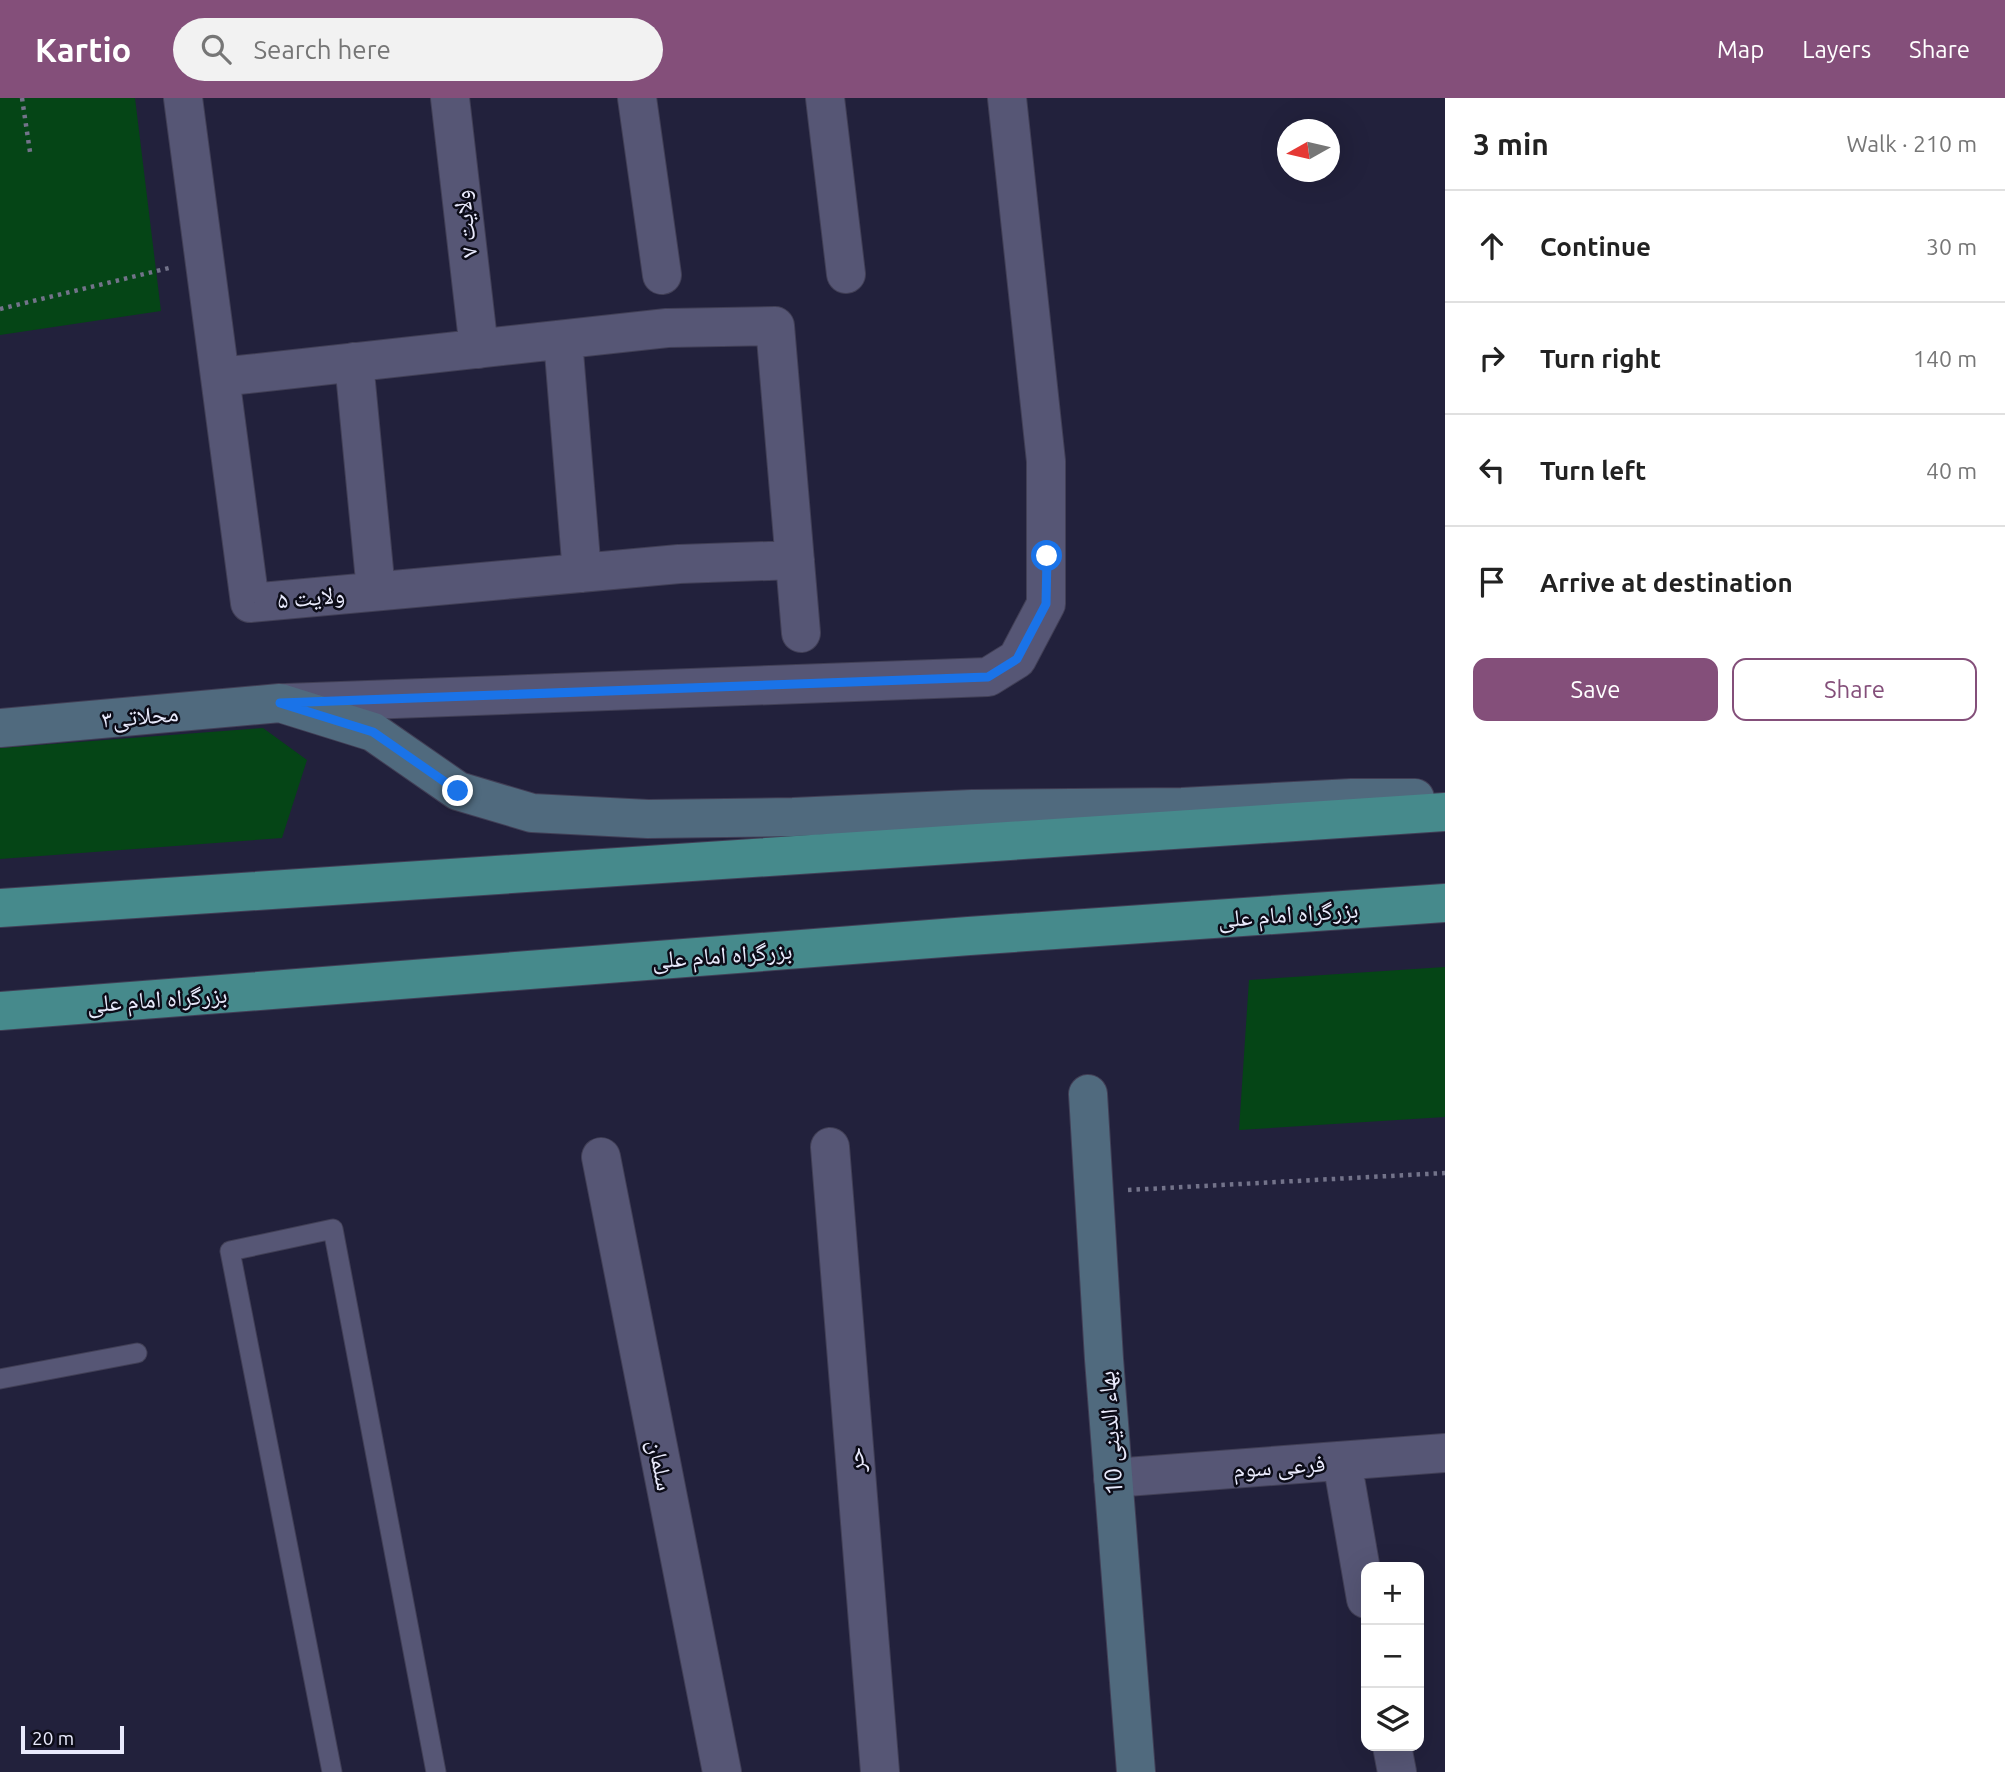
<!DOCTYPE html>
<html lang="en">
<head>
<meta charset="utf-8">
<style>
	:root { --surface:#fff; --page:#f2f2f2; --text:#222; --muted:#767676; --line:#e0e0e0; --accent:#844f7a }
	body { margin:0; font-family:Ubuntu,"Noto Naskh Arabic",sans-serif; background:var(--page); color:var(--text) }
	.controls { position:absolute; right:21px; bottom:21px; display:grid; overflow:hidden; border-radius:14px; box-shadow:0 7px 28px #0002 }
	.controls button { width:63px; height:63px; display:grid; place-items:center; padding:0; border:0; border-bottom:2px solid var(--line); background:var(--surface); color:var(--text); font:35px sans-serif }
	.compass { position:absolute; left:1277px; top:21px; width:63px; height:63px; border-radius:50%; background:var(--surface); box-shadow:0 7px 28px #0002; rotate:262deg }
	.scale { position:absolute; left:21px; bottom:18px; width:103px; box-sizing:border-box; padding-left:7px; border:4px solid #e9eafc; border-top:0; font-size:19px; line-height:24px; white-space:nowrap; color:#e9eafc; -webkit-text-stroke:5px #0c0c18; paint-order:stroke }
	.stop { position:absolute; width:21px; height:21px; margin:-16px; border:5px solid #1a73e8; border-radius:50%; background:#fff }
	.stop.end { background:#1a73e8; border-color:#fff; box-shadow:0 2px 7px #0008 }
	.list { margin:0; padding:0; list-style:none }
	h2 { display:flex; justify-content:space-between; align-items:center; height:91px; margin:0; padding:0 28px; font-size:30px }
	h2 small { font-size:23px; font-weight:400; color:var(--muted) }
	.list li { display:grid; grid-template-columns:46px 1fr auto; gap:21px; align-items:center; box-sizing:border-box; height:112px; padding:0 28px; border-top:2px solid var(--line) }
	.list b { display:block; font-size:26px; white-space:nowrap }
	.list em { font-size:23px; font-style:normal; color:var(--muted) }
	.actions { display:flex; gap:14px; padding:21px 28px }
	.actions a { flex:1; padding:16px 0; border:2px solid var(--accent); border-radius:14px; text-align:center; font-size:24px; color:var(--accent) }
	.actions .main { background:var(--accent); color:#fff }
	.icon { flex:none; width:38px; height:38px; fill:none; stroke:currentColor; stroke-width:2; stroke-linecap:round; stroke-linejoin:round }
	.map { position:relative; flex:none; width:1445px; height:1674px; overflow:hidden }
	header { display:flex; align-items:center; gap:42px; box-sizing:border-box; height:98px; padding:0 35px; background:var(--accent); color:#fff }
	header strong { font-size:33px }
	nav { display:flex; gap:38px; margin-inline-start:auto; font-size:24px }
	.search { width:490px; height:63px; background:var(--page); display:flex; align-items:center; gap:18px; box-sizing:border-box; padding:0 24px; border-radius:38px; color:var(--muted); font-size:26px }
	main { display:flex }
	aside { flex:1; background:var(--surface) }
	.map>svg:first-child { display:block }
</style>
</head>
<body>
<header>
<strong>Kartio</strong>
<div class="search"><svg class="icon" aria-label="search" viewBox="0 0 24 24"><circle cx="10" cy="10" r="6"/><path d="M15 15l6 6"/></svg>Search here</div>
<nav><a>Map</a><a>Layers</a><a>Share</a></nav>
</header>
<main>
<div class="map">
<svg width="1445" height="1674" viewBox="0 0 1445 1674">
	<rect width="100%" height="100%" fill="#22213c"/>
	<path fill="#054516" d="M0,0H135L161,213L0,237Z
		M263,630L307,662L282,740L0,761V650Z
		M1445,869V1019L1239,1032L1249,882Z"/>
	<g fill="none" stroke-linecap="round" stroke-linejoin="round">
		<defs>
			<path id="service" d="M0,1281L137,1255
				M332,1674L230,1153L333,1131L436,1674"/>
			<path id="minor" d="M183,0L250,505L679,466L795,462
				M450,0L479,251
				M637,0L662,177
				M825,0L846,176
				M563,242L582,475
				M354,264L376,493
				M220,279L667,230L775,228L801,535
				M286,605L988,579L1017,561L1046,506V363L1007,0
				M830,1049L880,1674
				M601,1059L722,1674
				M1342,1363L1366,1501
				M1113,1380L1445,1355
				M1392,1648L1397,1674"/>
			<path id="secondary" d="M0,630L280,605L373,634L458,693L532,715L648,721L793,719L972,711L1182,709L1352,700H1415
				M1088,996L1104,1261L1136,1674"/>
			<path id="trunk" d="M0,810L1445,714
				M0,913L969,838L1445,805"/>
		</defs>
		<use href="#service" stroke="#413f56" stroke-width="21"/>
		<use href="#minor" stroke="#413f56" stroke-width="40"/>
		<use href="#secondary" stroke="#413f56" stroke-width="40"/>
		<use href="#trunk" stroke="#413f56" stroke-width="40"/>
		<path stroke="#73738a" stroke-width="4.5" stroke-dasharray="3.5 5" stroke-linecap="butt" d="M22,0L30,54
			M0,211L169,170
			M1128,1092L1445,1075"/>
		<use href="#service" stroke="#565675" stroke-width="19"/>
		<use href="#minor" stroke="#565675" stroke-width="38"/>
		<use href="#secondary" stroke="#506a7e" stroke-width="38"/>
		<use href="#trunk" stroke="#468a8c" stroke-width="38"/>
	</g>
	<g fill="none" stroke-linecap="round" stroke-linejoin="round">
		<path stroke="#1a73e8" stroke-width="9" d="M458,693L373,634L280,605L988,579L1017,561L1046,506L1047,458"/>
	</g>
	<g text-anchor="middle" dominant-baseline="central" stroke-width="5" stroke-linejoin="round" paint-order="stroke">
		<g font-size="24" fill="#e9eafc" stroke="#0c0c18">
			<text transform="translate(465 126) rotate(-97)">ولایت ۷</text>
			<text transform="translate(311 499) rotate(-5)">ولایت ۵</text>
			<text transform="translate(140 618) rotate(-5)">محلاتی۳</text>
			<text transform="translate(1288 816) rotate(-4)">بزرگراه امام علی</text>
			<text transform="translate(722 857) rotate(-4)">بزرگراه امام علی</text>
			<text transform="translate(157 901) rotate(-4)">بزرگراه امام علی</text>
			<text transform="translate(1110 1335) rotate(-94)">بهاء الدینی 10</text>
			<text transform="translate(855 1362) rotate(-95)">حر</text>
			<text transform="translate(661 1367) rotate(79)">سلمان</text>
			<text transform="translate(1279 1368) rotate(-4)">فرعی سوم</text>
		</g>
	</g>
</svg>
<div class="controls">
<button>+</button>
<button>−</button>
<button><svg class="icon" aria-label="layers" viewBox="0 0 24 24"><path d="M12 4l9 5-9 5-9-5zM3 14l9 5 9-5"/></svg></button>
</div>
<svg class="compass" viewBox="-18 -18 36 36"><path d="M0-13l5 13h-10z" fill="#e53935"/><path d="M0 13l5-13h-10z" fill="#767676"/></svg>
<div class="scale">20 m</div>
<div class="stop" style="left:1047px;top:458px"></div>
<div class="stop end" style="left:458px;top:693px"></div>
</div>
<aside>
<h2>3 min<small>Walk · 210 m</small></h2>
<ul class="list">
<li><svg class="icon" aria-label="ahead" viewBox="0 0 24 24"><path d="M12 20V5M6 11l6-6 6 6"/></svg><div><b>Continue</b></div><em>30 m</em></li>
<li><svg class="icon" aria-label="right" viewBox="0 0 24 24"><path d="M7 20v-9h11M14 6l5 5-5 5"/></svg><div><b>Turn right</b></div><em>140 m</em></li>
<li><svg class="icon" aria-label="left" viewBox="0 0 24 24"><path d="M17 20v-9H6M10 6l-5 5 5 5"/></svg><div><b>Turn left</b></div><em>40 m</em></li>
<li><svg class="icon" aria-label="arrive" viewBox="0 0 24 24"><path d="M6 21V4h12l-3 4 3 4H6"/></svg><div><b>Arrive at destination</b></div></li>
</ul>
<div class="actions"><a class="main">Save</a><a>Share</a></div>
</aside>
</main>
</body>
</html>
